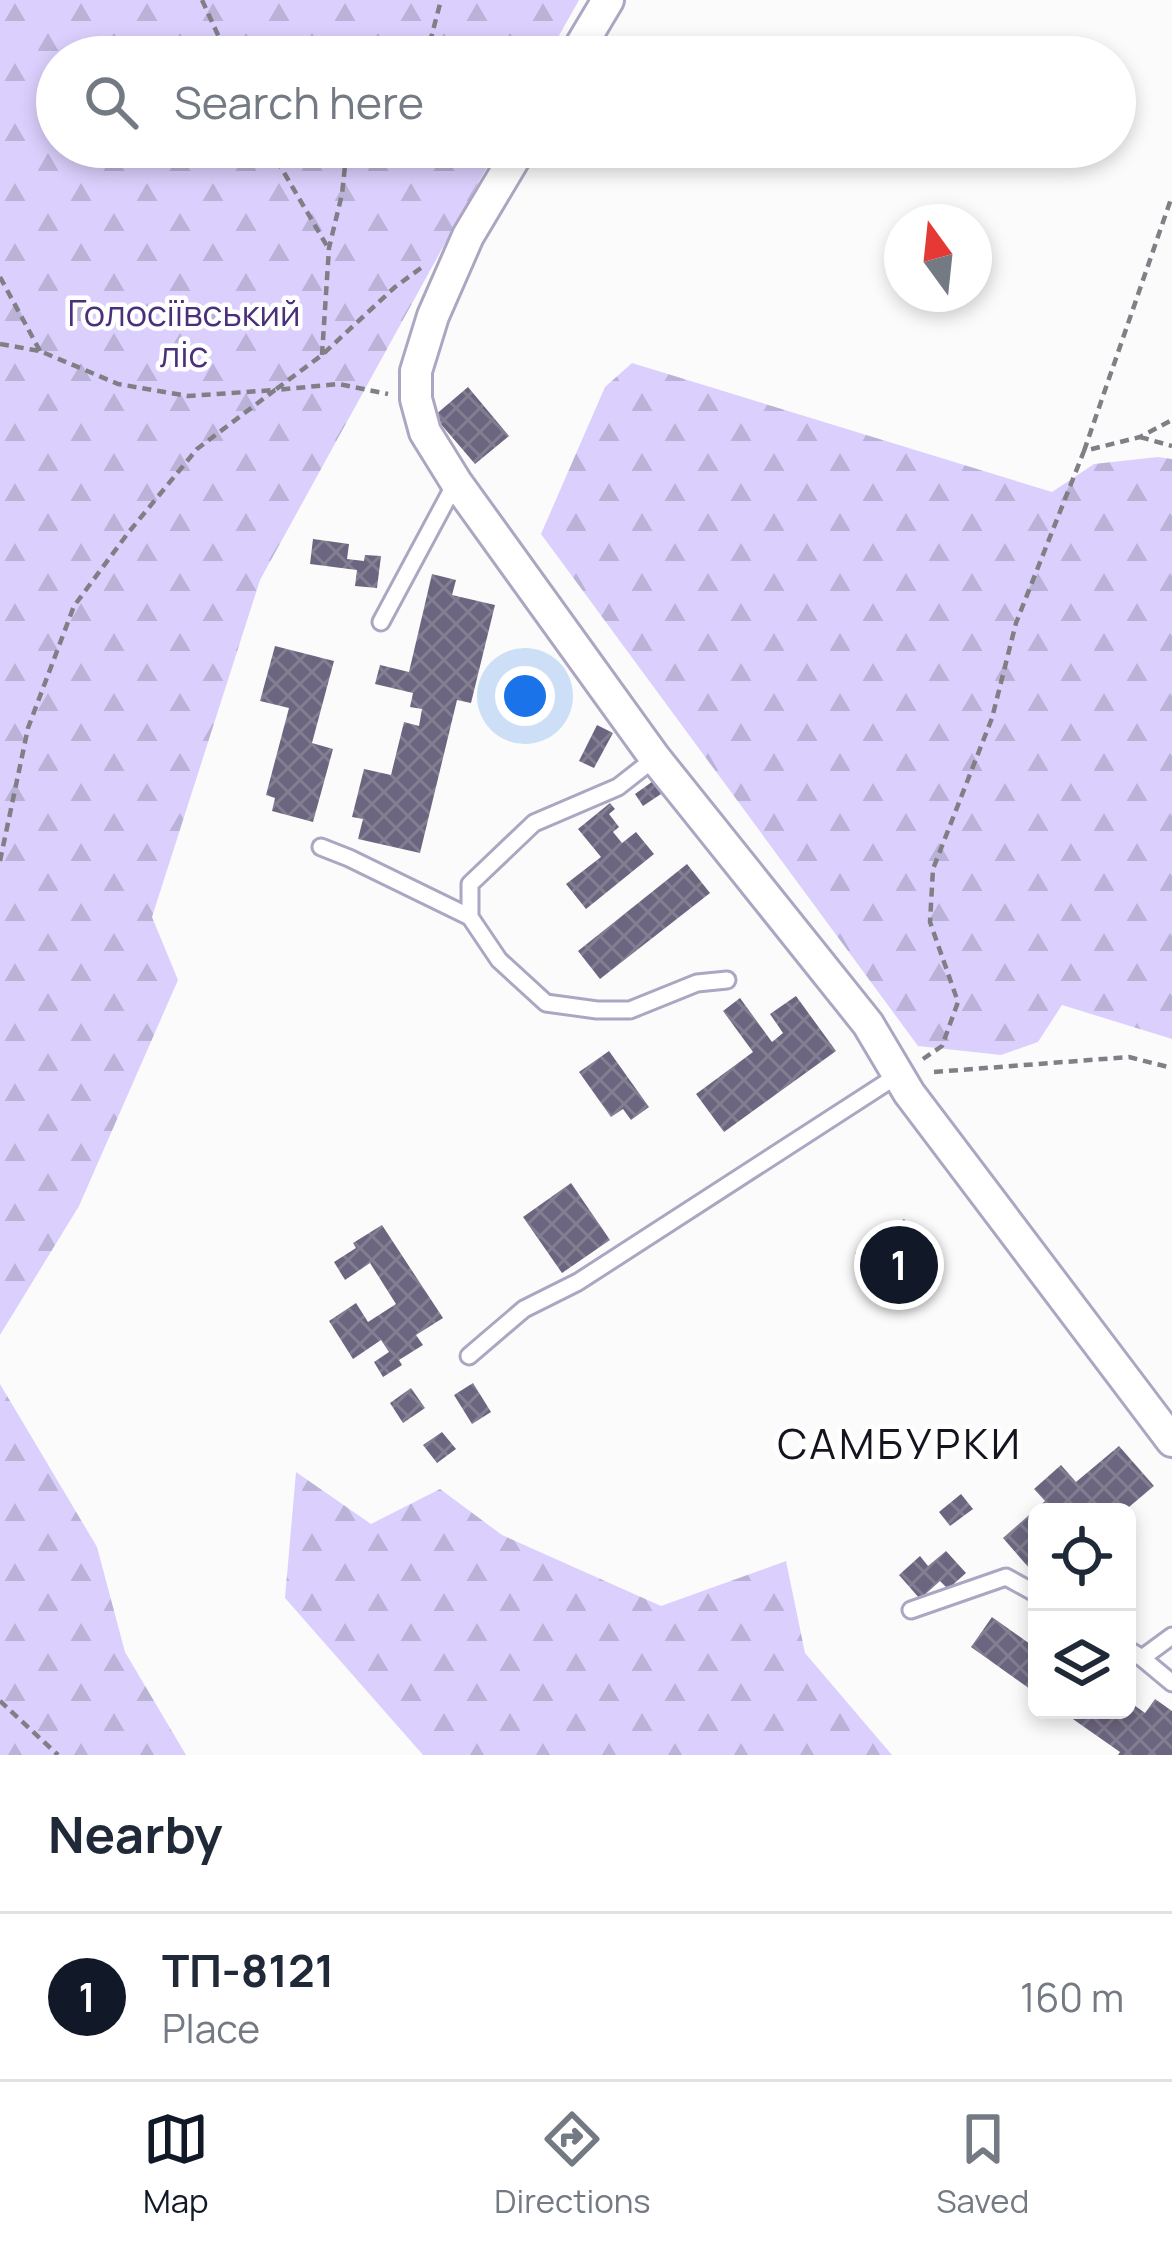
<!DOCTYPE html>
<html lang="en">
<head>
<meta charset="utf-8">
<style>
	:root { --surface:#fff; --page:#f6f6f7; --text:#1f2937; --muted:#747a83; --line:#e0e1e3; --accent:#111827 }
	body { margin:0; font-family:Manrope,sans-serif; background:var(--page); color:var(--text) }
	.controls { position:absolute; right:36px; bottom:36px; display:grid; overflow:hidden; border-radius:18px; box-shadow:0 6px 18px #0003 }
	.controls button { width:108px; height:108px; display:grid; place-items:center; padding:0; border:0; border-bottom:3px solid var(--line); background:var(--surface); color:var(--text); font:60px sans-serif }
	.compass { position:absolute; left:884px; top:204px; width:108px; height:108px; border-radius:50%; background:var(--surface); box-shadow:0 6px 18px #0003; rotate:345deg }
	.you { position:absolute; left:525px; top:696px; width:42px; height:42px; margin:-30px; border:9px solid #fff; border-radius:50%; background:#1a73e8; box-shadow:0 0 0 18px #1a73e833 }
	.badge { display:grid; place-items:center; width:78px; height:78px; border-radius:50%; background:var(--accent); color:#fff; font-size:39px; font-weight:700 }
	.pin { position:absolute; translate:-50% -50%; border:6px solid #fff; box-shadow:0 3px 12px #0006 }
	.list { margin:0; padding:0; list-style:none }
	h2 { display:flex; justify-content:space-between; align-items:center; height:156px; margin:0; padding:0 48px; font-size:51px }
	h2 small { font-size:39px; font-weight:400; color:var(--muted) }
	.list li { display:grid; grid-template-columns:78px 1fr auto; gap:36px; align-items:center; box-sizing:border-box; height:168px; padding:0 48px; border-top:3px solid var(--line) }
	.list b { display:block; font-size:45px; white-space:nowrap }
	.list p { margin:0; font-size:39px; white-space:nowrap; color:var(--muted) }
	.list em { font-size:39px; font-style:normal; color:var(--muted) }
	.icon { flex:none; width:66px; height:66px; fill:none; stroke:currentColor; stroke-width:2; stroke-linecap:round; stroke-linejoin:round }
	.map { position:relative; flex:none; width:1172px; height:1755px; overflow:hidden }
	.search { position:absolute; background:var(--surface); box-shadow:0 6px 18px #0003; left:36px; right:36px; top:36px; height:132px; display:flex; align-items:center; gap:30px; box-sizing:border-box; padding:0 42px; border-radius:66px; color:var(--muted); font-size:45px }
	.sheet { height:324px; background:var(--surface) }
	nav { display:flex; justify-content:space-around; align-items:center; box-sizing:border-box; height:168px; border-top:3px solid var(--line); background:var(--surface); font-size:33px; color:var(--muted) }
	nav a { display:grid; justify-items:center; gap:6px }
	nav .on { color:var(--accent) }
	.map>svg:first-child { display:block }
</style>
</head>
<body>
<div class="map">
<svg width="1172" height="1755" viewBox="0 0 1172 1755">
	<defs>
		<pattern id="forest-firs" width="22" height="20" patternUnits="userSpaceOnUse" patternTransform="scale(3)"><rect width="22" height="20" fill="#dbd0fd"/><path d="M5 1l3.5 6h-7zM16 11l3.5 6h-7z" fill="#bbb2d8"/></pattern>
		<pattern id="building-cross-hatch" width="8" height="8" patternUnits="userSpaceOnUse" patternTransform="scale(3)"><rect width="8" height="8" fill="#6c657f"/><path d="M0 0l8 8M0 8l8-8" fill="none" stroke="#837e91"/></pattern>
	</defs>
	<rect width="100%" height="100%" fill="#fbfbfb"/>
	<path fill="url(#forest-firs)" d="M0,0H579L547,57H57V147H498L260,580L152,917L178,980L79,1206L0,1335Z
		M632,363L1052,492L1094,464L1158,457L1172,459V1039L1062,1005L1038,1042L1001,1055L918,1046L541,534L605,387Z
		M0,1384L97,1547L125,1652L186,1755H0Z
		M296,1472L371,1524L440,1489L502,1535L661,1606L786,1561L805,1653L892,1755H423L285,1598Z"/>
	<path fill="url(#building-cross-hatch)" d="M468,387L509,436L475,464L434,416Z
		M313,539L349,544L347,559L364,561L365,555L381,556L377,588L355,586L357,570L310,564Z
		M432,574L456,580L452,595L495,605L471,703L457,700L420,853L358,839L363,819L352,817L364,769L391,775L404,722L419,726L422,709L410,707L413,693L375,684L380,665L409,672Z
		M275,646L334,661L312,743L333,749L313,822L272,811L275,798L266,795L289,708L260,701Z
		M597,725L613,733L594,768L579,761Z
		M656,779L664,792L643,806L635,794Z
		M610,803L615,809L609,814L619,827L613,832L622,843L636,832L654,854L586,909L566,884L601,857L578,829Z
		M687,864L710,893L600,979L578,951Z
		M796,996L836,1051L724,1132L696,1094L753,1052L723,1011L740,998L772,1042L783,1033L770,1014Z
		M609,1051L649,1107L631,1120L623,1109L611,1117L579,1072Z
		M571,1183L610,1240L562,1273L523,1217Z
		M904,1219L943,1276L895,1310L855,1253Z
		M382,1225L443,1318L416,1335L423,1345L399,1360L402,1365L383,1377L374,1362L389,1352L381,1340L353,1359L329,1321L356,1303L368,1322L396,1304L370,1263L345,1280L334,1262L356,1248L353,1243Z
		M473,1383L491,1412L472,1424L454,1395Z
		M411,1388L425,1408L403,1423L390,1403Z
		M442,1432L456,1449L437,1463L423,1445Z
		M1119,1446L1154,1486L1123,1512H1037V1577L1003,1538L1045,1501L1034,1489L1061,1465L1076,1482Z
		M961,1494L973,1509L950,1526L939,1512Z
		M946,1551L966,1573L948,1589L940,1581L920,1599L899,1575L920,1556L928,1566Z
		M992,1617L1037,1649V1694L971,1647Z
		M1155,1699L1172,1711V1755H1118L1120,1752L1060,1710H1127V1700L1145,1713Z"/>
	<g fill="none" stroke-linecap="round" stroke-linejoin="round">
		<defs>
			<path id="lane" d="M381,622L456,482
				M655,758L618,787L534,823L470,884V917L499,960L546,1003L597,1010H630L697,983L727,980
				M321,847L349,858L470,917
				M469,1356L524,1309L578,1282L898,1075
				M911,1610L1006,1577L1037,1594
				M1127,1649L1142,1658L1172,1636
				M1142,1658L1172,1683"/>
			<path id="street" d="M574,57L608,0
				M521,147L468,236L433,316L416,371V399L425,432L456,482L655,758L868,1024L909,1093L1172,1441"/>
		</defs>
		<use href="#lane" stroke="#ada6c2" stroke-width="21"/>
		<use href="#street" stroke="#ada6c2" stroke-width="36"/>
		<path stroke="#807f85" stroke-width="4.5" stroke-dasharray="9 6" stroke-linecap="butt" d="M202,0L228,57
			M426,57L441,0
			M269,147L327,246
			M0,277L40,351
			M0,344L40,351L118,384L188,396L275,390L322,355L395,287L421,268
			M322,355L329,248L342,194L347,147
			M1140,437L1172,446
			M1084,451L1172,196
			M0,861L28,728L74,606L128,533L197,449L275,390L339,384L388,394
			M923,1059L942,1046L958,1002L930,922L933,869L992,718L1016,623L1084,451L1140,437L1172,420
			M934,1072L1129,1057L1172,1068
			M0,1701L58,1755"/>
		<use href="#lane" stroke="#fff" stroke-width="15"/>
		<use href="#street" stroke="#fff" stroke-width="30"/>
	</g>
	<g text-anchor="middle" dominant-baseline="central" stroke-width="9" stroke-linejoin="round" paint-order="stroke">
		<g font-size="36" fill="#4a307a" stroke="#fff">
			<text x="184" y="312">Голосіївський<tspan x="184" dy="41">ліс</tspan></text>
		</g>
		<g font-size="42" letter-spacing="3" fill="#15131d" stroke="#fff">
			<text x="900" y="1443">САМБУРКИ</text>
		</g>
	</g>
</svg>
<div class="controls">
<button><svg class="icon" aria-label="locate" viewBox="0 0 24 24"><circle cx="12" cy="12" r="6"/><path d="M12 2v4M12 18v4M2 12h4M18 12h4"/></svg></button>
<button><svg class="icon" aria-label="layers" viewBox="0 0 24 24"><path d="M12 4l9 5-9 5-9-5zM3 14l9 5 9-5"/></svg></button>
</div>
<svg class="compass" viewBox="-18 -18 36 36"><path d="M0-13l5 13h-10z" fill="#e53935"/><path d="M0 13l5-13h-10z" fill="#747a83"/></svg>
<div class="you"></div>
<div class="pin badge" style="left:899px;top:1265px">1</div>
<div class="search"><svg class="icon" aria-label="search" viewBox="0 0 24 24"><circle cx="10" cy="10" r="6"/><path d="M15 15l6 6"/></svg>Search here</div>
</div>
<section class="sheet">
<h2>Nearby<small></small></h2>
<ul class="list">
<li><span class="badge">1</span><div><b>ТП-8121</b><p>Place</p></div><em>160 m</em></li>
</ul>
</section>
<nav>
<a class="on"><svg class="icon" aria-label="map" viewBox="0 0 24 24"><path d="M3 6l6-2 6 2 6-2v14l-6 2-6-2-6 2zM9 4v14M15 6v14"/></svg>Map</a>
<a><svg class="icon" aria-label="directions" viewBox="0 0 24 24"><path d="M12 3l9 9-9 9-9-9zM9 14v-3h6M13 9l2 2-2 2"/></svg>Directions</a>
<a><svg class="icon" aria-label="saved" viewBox="0 0 24 24"><path d="M7 4h10v16l-5-4-5 4z"/></svg>Saved</a>
</nav>
</body>
</html>
